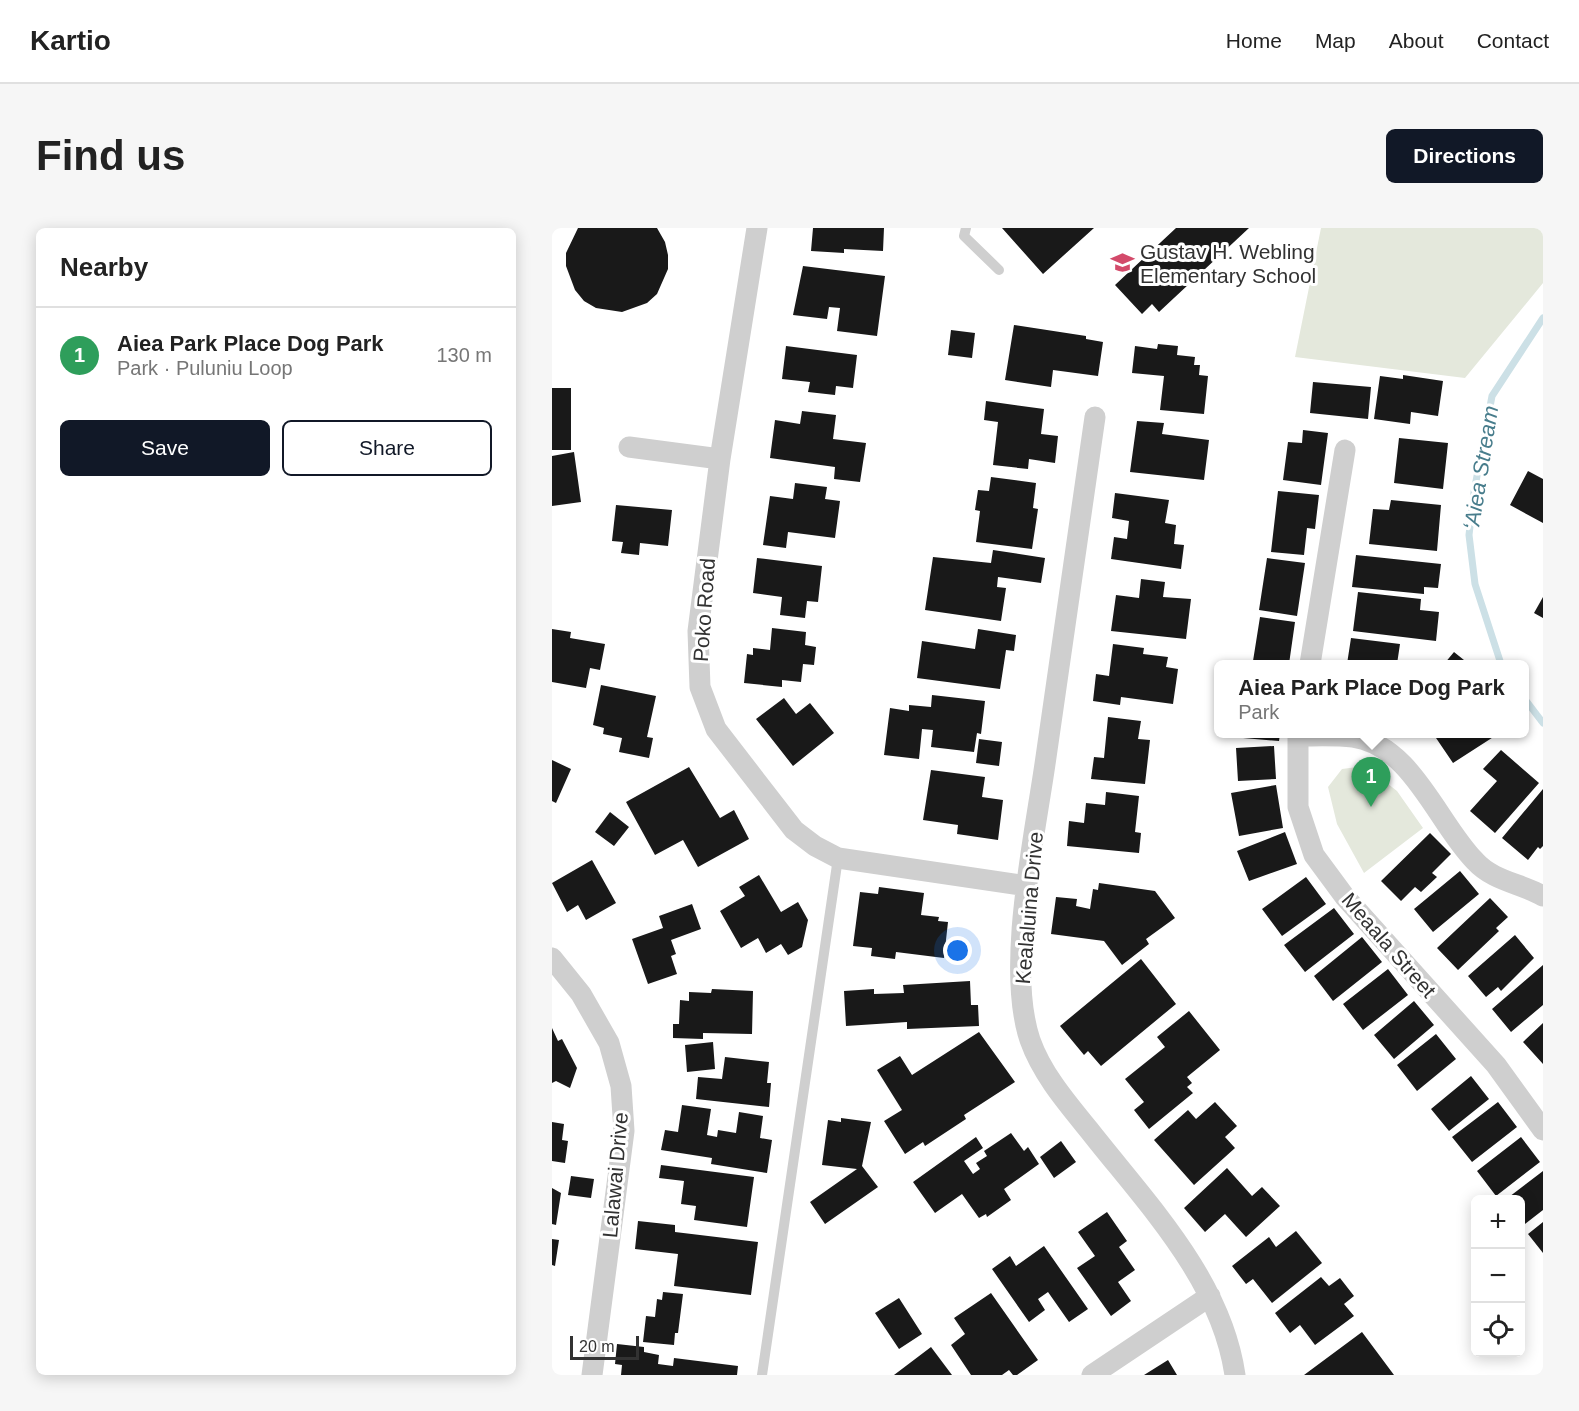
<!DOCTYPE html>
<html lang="en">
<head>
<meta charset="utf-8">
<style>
	:root { --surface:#fff; --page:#f6f6f6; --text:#222; --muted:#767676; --line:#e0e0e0; --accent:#111827 }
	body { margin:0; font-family:Arial,sans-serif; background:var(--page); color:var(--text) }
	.controls { position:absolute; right:18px; bottom:18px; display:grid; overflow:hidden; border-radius:9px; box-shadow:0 3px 15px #0003 }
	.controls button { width:54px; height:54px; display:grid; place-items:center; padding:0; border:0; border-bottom:2px solid var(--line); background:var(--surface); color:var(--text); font:30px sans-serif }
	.scale { position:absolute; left:18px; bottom:15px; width:69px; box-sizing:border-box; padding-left:6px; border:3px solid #323232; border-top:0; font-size:16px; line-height:21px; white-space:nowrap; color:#323232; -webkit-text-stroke:4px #fff; paint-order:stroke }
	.you { position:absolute; left:406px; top:723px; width:21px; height:21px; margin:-15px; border:4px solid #fff; border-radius:50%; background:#1a73e8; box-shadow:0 0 0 9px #1a73e833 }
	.badge { display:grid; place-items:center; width:39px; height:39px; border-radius:50%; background:var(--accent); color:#fff; font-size:20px; font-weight:700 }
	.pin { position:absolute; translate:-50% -50px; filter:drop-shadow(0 2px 3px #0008) }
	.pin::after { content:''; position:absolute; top:32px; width:21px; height:18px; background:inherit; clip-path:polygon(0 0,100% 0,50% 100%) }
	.popup { position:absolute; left:662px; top:432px; width:315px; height:78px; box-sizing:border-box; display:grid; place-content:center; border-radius:9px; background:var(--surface); filter:drop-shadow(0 2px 4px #0005); font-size:20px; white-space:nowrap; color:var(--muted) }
	.popup b { font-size:22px; color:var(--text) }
	.popup::after { content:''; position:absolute; left:50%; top:100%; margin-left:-12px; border:12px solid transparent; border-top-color:var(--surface) }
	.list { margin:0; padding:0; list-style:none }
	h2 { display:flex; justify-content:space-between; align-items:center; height:78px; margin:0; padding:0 24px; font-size:26px }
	h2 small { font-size:20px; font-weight:400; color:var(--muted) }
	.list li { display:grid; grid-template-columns:39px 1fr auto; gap:18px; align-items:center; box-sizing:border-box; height:96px; padding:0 24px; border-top:2px solid var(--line) }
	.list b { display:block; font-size:22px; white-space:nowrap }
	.list p { margin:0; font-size:20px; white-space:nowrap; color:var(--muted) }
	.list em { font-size:20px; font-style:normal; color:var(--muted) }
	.actions { display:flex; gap:12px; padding:18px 24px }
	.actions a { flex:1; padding:14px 0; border:2px solid var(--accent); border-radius:9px; text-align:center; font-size:21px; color:var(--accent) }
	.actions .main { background:var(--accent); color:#fff }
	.icon { flex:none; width:33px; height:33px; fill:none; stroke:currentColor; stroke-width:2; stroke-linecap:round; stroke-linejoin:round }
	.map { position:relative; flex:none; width:991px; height:1147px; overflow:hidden; border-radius:9px }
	header { display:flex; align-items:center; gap:36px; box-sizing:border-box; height:84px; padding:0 30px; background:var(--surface); border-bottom:2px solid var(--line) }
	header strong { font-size:28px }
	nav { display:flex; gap:33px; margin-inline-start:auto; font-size:21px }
	.intro { display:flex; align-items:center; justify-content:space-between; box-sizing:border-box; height:144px; padding:0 36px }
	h1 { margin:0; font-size:42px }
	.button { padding:15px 27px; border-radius:9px; background:var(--accent); color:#fff; font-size:21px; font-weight:700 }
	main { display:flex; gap:36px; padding:0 36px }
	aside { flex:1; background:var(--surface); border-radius:9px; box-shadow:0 3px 15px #0003 }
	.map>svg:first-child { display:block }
</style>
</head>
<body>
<header>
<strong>Kartio</strong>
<nav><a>Home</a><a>Map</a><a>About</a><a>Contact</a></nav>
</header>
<div class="intro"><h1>Find us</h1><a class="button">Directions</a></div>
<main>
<aside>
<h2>Nearby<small></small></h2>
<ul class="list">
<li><span class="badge" style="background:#2e9e5b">1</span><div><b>Aiea Park Place Dog Park</b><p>Park · Puluniu Loop</p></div><em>130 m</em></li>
</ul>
<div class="actions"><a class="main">Save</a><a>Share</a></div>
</aside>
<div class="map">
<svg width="991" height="1147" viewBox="0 0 991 1147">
	<rect width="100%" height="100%" fill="#fff"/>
	<path fill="#e4e8dc" d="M769,0H991V55L913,150L743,129Z
		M813,538L845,563L871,600L812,645L785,596L776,559L790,541Z"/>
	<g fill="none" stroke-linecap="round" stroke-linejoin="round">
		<path stroke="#cce0e6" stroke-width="7" d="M949,436L923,356L917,307L922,264L940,168L991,90
			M972,470L991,495"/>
	</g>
	<path fill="#191919" d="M26,0H105L113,14L116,27V41L105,66L95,75L70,84L44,80L32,73L23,62L14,38V25Z
		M261,0H332L331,23L292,21V25L259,23Z
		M450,0H542L491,46Z
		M624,0H697L607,84L600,76L590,86L563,57Z
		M251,38L333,48L325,108L285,103L288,80L277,79L275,91L241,87Z
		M462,97L534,108V111L551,114L546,148L501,142L499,159L453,152Z
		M399,102L423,105L420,130L396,127Z
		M606,116L626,118L625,127L643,129L642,137H648L647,147L656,148L652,186L608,182L612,148L580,145L583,118L605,121Z
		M234,118L305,127L301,160L284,158L283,167L256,164L258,154L230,151Z
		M851,147L891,153L886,188L859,184L858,196L822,191L828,148L851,151Z
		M761,154L819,159L816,191L758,185Z
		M0,160H19V222H0Z
		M434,173L492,181L489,206L506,208L503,235L477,231L476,241L441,237L446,194L432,192Z
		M250,183L284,187L281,211L314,215L308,254L282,251L283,239L218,230L223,192L248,196Z
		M585,193L612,195L610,206L657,212L652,252L578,244Z
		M751,202L776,205L769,257L731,252L736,214L750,215Z
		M847,210L896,215L891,261L842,255Z
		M22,224L29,274L0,278V228Z
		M976,243L991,251V295L958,277Z
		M439,249L484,255L481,280L486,281L480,321L424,314L428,283L423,282L426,262L437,263Z
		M243,255L275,259L273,271L288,273L283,310L236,304L234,320L211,317L218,268L241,271Z
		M726,263L767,267L763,301L755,300L752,327L719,324Z
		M563,265L617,272L613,295L624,297L622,316L632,317L629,341L559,331L562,309L575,311L577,293L560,290Z
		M839,272L889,277L885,323L817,316L821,281L837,282Z
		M64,277L120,282L116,318L88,315L87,327L69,325L71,314L60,313Z
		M441,322L493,330L489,355L446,349L445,359L454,360L449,393L373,382L381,329L439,335Z
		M804,327L889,336L886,360L872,359V366L800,359Z
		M205,330L270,338L266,374L255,373L253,390L228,387L230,369L201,365Z
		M715,330L753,335L745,388L707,382Z
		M589,351L613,354L611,369L639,371L634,411L559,403L564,367L587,370Z
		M806,364L869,371L868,382L887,384L884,413L801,403Z
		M991,369V390L982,385Z
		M708,389L743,394L737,436H709L710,434L701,433Z
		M220,400L254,404L253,417L264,419L262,437L251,436L249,454L230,452V459L192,455L195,426L201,427V420L218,422Z
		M0,401L19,404L18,410L53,416L48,442L38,440L34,460L0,454Z
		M426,401L464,407L462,423L454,422L448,461L365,450L370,413L423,421Z
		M799,410L848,416L845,436H795Z
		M561,416L592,420L591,426L616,429L614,439L626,441L621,476L569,469L568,477L541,473L544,446L557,448Z
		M902,424L917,436H892Z
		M49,457L104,468L95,509L101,510L97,530L67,524L70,510L51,506L52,500L41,497Z
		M380,467L433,473L429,506L425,505L422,524L379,519L381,502L370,501L367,531L332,527L338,480L357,483V477L379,479Z
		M232,470L244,486L258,475L282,505L241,538L204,491Z
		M556,489L589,493L586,511L598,512L593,556L539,551L542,529L552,530Z
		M692,506H728L727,513L691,510Z
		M884,506H946L901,535L882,507Z
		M427,511L450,514L447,538L424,535Z
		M722,518L724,551L686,553L684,520Z
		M949,522L987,555L943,605L918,583L945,553L931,541Z
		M0,532L19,541L4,575L0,573Z
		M137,539L168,590L182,582L197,611L146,639L131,612L103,627L74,574Z
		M379,542L433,549L430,569L451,572L446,612L405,606L406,597L371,592Z
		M724,557L731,600L687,608L679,565Z
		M991,561V618L988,621L986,619L976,632L950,610Z
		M554,564L587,568L583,604L589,605L587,625L515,618L517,593L532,595L534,575L553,577Z
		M58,584L77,599L62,618L43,604Z
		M733,604L745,636L697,653L685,623Z
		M878,605L899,626L880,645L885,649L869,664L863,659L849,673L829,653Z
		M40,632L64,675L34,692L26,677L15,684L0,655Z
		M908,643L927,666L881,704L862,681Z
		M207,647L229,684L246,674L256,692L250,719L236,727L229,716L214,725L206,710L189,720L168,683L193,668L187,659Z
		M754,649L774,676L730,708L710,681Z
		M547,655L603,663L623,690L594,711L597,716L570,737L552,713L499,706L504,669L525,671L524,678L538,681L541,661L546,662Z
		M327,659L372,665L369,687L387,689L386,693L396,694L392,730L344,724L343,731L319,728L320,720L301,718L308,664L326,666Z
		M938,670L956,689L944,700L947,703L906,742L885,720Z
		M140,676L149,701L119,712L124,726L119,728L125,746L96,756L80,711L111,700L107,688Z
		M782,680L802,706L753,744L732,717Z
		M963,707L982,730L949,763L946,759L934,769L916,748Z
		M810,709L830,734L781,773L762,748Z
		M589,731L624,776L549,838L536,823L532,827L508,798Z
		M991,737V777L959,804L940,781Z
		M836,741L856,767L811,802L791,776Z
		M418,753L419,777H426L427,798L355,801V794L294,798L292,763L322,761V766L352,765L351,757Z
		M160,761L201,763L200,806L151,805V811L121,810V796H127L128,772L137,773V764L159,765Z
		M862,773L882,797L842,831L822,807Z
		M637,783L668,822L635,849L640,855L635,859L641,865L597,901L582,882L592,874L573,851L613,819L605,809Z
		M991,795V836L971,814Z
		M0,800L6,813L10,811L25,840L18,860L4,853L0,855Z
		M427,804L463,854L412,887L414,891L373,918L371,914L353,926L332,893L350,882L325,842L348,828L360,847Z
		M884,806L904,831L865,863L845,837Z
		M161,814L163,841L135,844L133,817Z
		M173,829L217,834L215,855H219L217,879L144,871L146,849L170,851Z
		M919,848L937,871L897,903L879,881Z
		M663,874L685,898L673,909L683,920L642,957L602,912L636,882L644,891Z
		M946,874L965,899L920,934L900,909Z
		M130,877L159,881L155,907L165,909L166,902L184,905L187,884L211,888L208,910L220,912L215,945L159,936L160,930L109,922L113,902L126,904Z
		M289,890L319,894L310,938L326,959L273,996L258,974L305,941L270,937L276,892L289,894Z
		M0,894L12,896L10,912L16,913L13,935L0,933Z
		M459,905L472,923L476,919L487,936L452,961L459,972L435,989L434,986L427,990L410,966L383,985L361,954L424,909L431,920L412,933L421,946L428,941L424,935L435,928L432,923Z
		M969,909L988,934L944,968L925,943Z
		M509,913L524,934L502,950L488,929Z
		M109,937L202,949L195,999L142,992L144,978L129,976L132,953L107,950Z
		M675,940L700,968L710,959L728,978L694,1009L673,986L653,1004L632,980Z
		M991,943V982L969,999V972H953Z
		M19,948L42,951L39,970L16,967Z
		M0,960L9,965L4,997L0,996Z
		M555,984L575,1013L567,1019L583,1042L566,1054L579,1073L559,1088L525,1040L543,1028L526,1004Z
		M86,993L123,997V1004L206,1014L199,1067L122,1058L126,1026L83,1021Z
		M991,994V1025L976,1006Z
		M744,1003L770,1035L720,1075L701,1051L694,1056L680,1038L717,1009L724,1019Z
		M0,1011L7,1012L3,1038L0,1037Z
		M492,1018L536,1081L517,1094L496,1064L486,1071L493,1082L477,1094L440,1041L458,1028L464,1038Z
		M769,1049L777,1058L788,1050L802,1068L792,1076L802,1088L763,1117L748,1097L738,1105L723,1085Z
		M111,1064L131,1066L126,1105H123L122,1117L91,1114L94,1088L103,1089L105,1071L110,1072Z
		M439,1065L486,1132L465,1147H461L457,1142L450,1147H419L399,1117L413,1106L402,1090Z
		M347,1070L370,1106L347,1121L323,1085Z
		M810,1104L842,1147H752Z
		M65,1116L92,1119V1124L107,1127L106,1136L121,1138L122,1130L186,1138L185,1147H69L70,1137L63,1136Z
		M379,1119L400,1147H342Z
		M616,1132L625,1147H592Z"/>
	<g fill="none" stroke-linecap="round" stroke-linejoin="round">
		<path stroke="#cfcfcf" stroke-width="10" d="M414,0L412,8L447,42
			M210,1147L286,630"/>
		<path stroke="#cfcfcf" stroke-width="21" d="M205,0L168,231L146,403L148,459L164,501L242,602L263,618L286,630L475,658
			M543,189C526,305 509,421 493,536C482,612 454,741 478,812C490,846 515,875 537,902C595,976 669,1051 683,1147
			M77,219L168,231
			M758,436L793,222
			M746,506V579L762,627L793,669L944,837L991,902
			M746,508C764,508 783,507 801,509C860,517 886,596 923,633C941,653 968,655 991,668
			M0,730L29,766L57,815L69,858L72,903L40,1147
			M540,1147L658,1068"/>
	</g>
	<defs>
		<symbol id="school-bare" viewBox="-9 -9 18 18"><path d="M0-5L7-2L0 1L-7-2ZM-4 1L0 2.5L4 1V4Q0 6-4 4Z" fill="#d34a6a" stroke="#fff" stroke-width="2.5" paint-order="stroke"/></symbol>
	</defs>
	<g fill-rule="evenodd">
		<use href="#school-bare" x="554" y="18" width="33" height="33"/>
	</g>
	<g text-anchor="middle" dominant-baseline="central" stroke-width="6" stroke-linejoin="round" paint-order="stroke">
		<g font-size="21" fill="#323232" stroke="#fff" text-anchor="start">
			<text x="588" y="23">Gustav H. Webling<tspan x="588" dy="24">Elementary School</tspan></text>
		</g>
		<g font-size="21" fill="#323232" stroke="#fff">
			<text transform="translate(152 382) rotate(-86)">Poko Road</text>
			<text transform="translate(477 680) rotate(-85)">Kealaluina Drive</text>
			<text transform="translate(837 717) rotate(49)">Meaala Street</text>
			<text transform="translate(63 947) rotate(-85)">Lalawai Drive</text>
		</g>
		<g font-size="22" font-style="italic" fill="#487d8c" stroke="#fff">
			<text transform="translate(929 240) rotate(-81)">ʻAiea Stream</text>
		</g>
	</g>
</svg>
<div class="controls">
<button>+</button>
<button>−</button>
<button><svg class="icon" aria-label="locate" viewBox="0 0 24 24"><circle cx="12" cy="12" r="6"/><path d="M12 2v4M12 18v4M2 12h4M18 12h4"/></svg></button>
</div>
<div class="scale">20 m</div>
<div class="you"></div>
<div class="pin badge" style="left:819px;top:579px;background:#2e9e5b">1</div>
<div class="popup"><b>Aiea Park Place Dog Park</b>Park</div>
</div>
</main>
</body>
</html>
